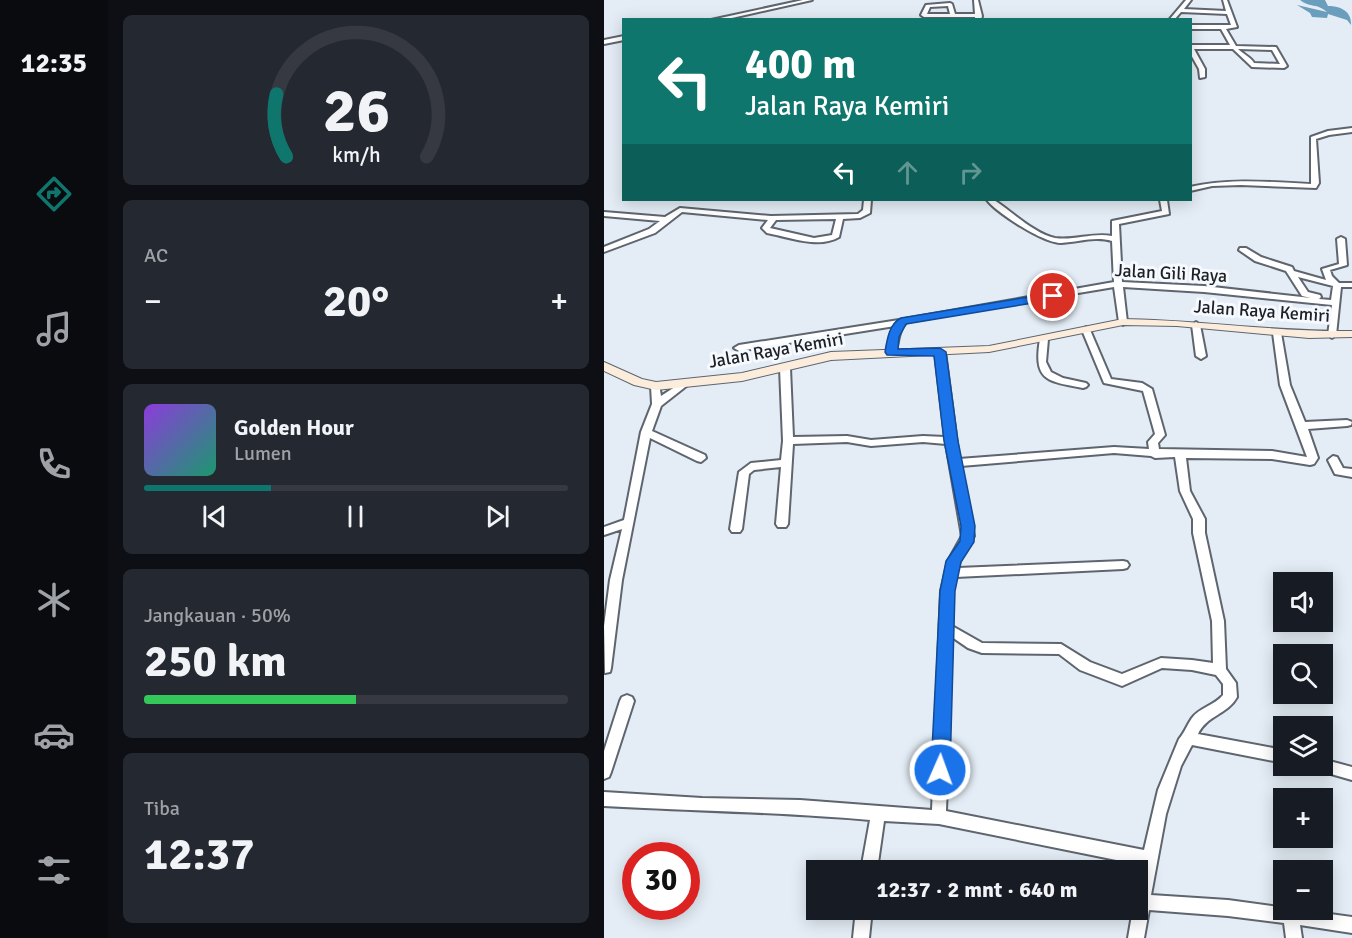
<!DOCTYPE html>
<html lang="id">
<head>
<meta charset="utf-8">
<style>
	body { margin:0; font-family:Signika,sans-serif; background:#242831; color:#f1f3f6; height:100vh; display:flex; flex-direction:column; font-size:22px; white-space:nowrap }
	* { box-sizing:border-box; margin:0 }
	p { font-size:20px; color:#9ea1a6 }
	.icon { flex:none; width:33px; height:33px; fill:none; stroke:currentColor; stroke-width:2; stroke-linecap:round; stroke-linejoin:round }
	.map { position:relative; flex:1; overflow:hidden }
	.details { display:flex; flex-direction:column; gap:15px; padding:15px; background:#0d0f14; width:496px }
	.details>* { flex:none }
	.top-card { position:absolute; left:18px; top:18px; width:570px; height:183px; border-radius:0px; box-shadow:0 3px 15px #0003; background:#0f766e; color:#fff; overflow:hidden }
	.fabs { position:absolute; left:669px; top:572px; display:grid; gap:12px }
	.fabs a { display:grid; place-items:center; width:60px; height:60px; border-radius:0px; background:#171b24; box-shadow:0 3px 15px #0003; font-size:30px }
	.speed { position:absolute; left:18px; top:842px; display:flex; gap:12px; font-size:30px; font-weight:700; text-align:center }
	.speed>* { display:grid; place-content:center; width:78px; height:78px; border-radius:50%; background:#171b24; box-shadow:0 3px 15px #0003; line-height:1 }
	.speed .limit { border:9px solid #d22; background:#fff; color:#111 }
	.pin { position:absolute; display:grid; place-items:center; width:51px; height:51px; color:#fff; margin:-26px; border:3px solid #fff; border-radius:50%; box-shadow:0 2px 6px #0007 }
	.me { position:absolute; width:66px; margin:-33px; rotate:2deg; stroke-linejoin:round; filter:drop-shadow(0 0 4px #0008) }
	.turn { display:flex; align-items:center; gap:21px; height:126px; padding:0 24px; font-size:27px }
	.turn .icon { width:78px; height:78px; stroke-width:2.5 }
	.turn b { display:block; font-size:42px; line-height:51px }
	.lanes { display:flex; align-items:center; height:57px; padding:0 24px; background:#0003; justify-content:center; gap:30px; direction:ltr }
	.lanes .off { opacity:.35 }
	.big { font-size:45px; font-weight:700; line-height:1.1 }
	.details .tile { flex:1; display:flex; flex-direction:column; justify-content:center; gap:9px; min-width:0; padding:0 21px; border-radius:9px; background:#242831 }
	.details .dial { align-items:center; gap:0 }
	.dial svg { height:156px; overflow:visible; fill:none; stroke:#363941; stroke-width:7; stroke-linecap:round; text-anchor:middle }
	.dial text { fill:#f1f3f6; stroke:none }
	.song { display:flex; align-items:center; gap:18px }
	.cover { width:72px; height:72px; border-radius:9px; background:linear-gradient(135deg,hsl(270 70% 55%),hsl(160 70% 35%)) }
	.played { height:6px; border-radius:3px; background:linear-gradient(90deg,#0f766e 30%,#363941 30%) }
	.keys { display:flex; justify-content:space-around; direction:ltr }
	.heat { display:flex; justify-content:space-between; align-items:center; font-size:33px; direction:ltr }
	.charge { height:9px; border-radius:4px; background:linear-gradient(90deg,#34c759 50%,#363941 0) }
	.trip { position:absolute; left:202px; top:860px; width:342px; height:60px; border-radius:0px; background:#171b24; box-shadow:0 3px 15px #0003; font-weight:700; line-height:60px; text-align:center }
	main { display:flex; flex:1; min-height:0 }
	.tab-bar { display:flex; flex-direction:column; width:108px; justify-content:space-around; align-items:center; background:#090b0e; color:#9ea1a6 }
	.tab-bar .icon { width:42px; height:42px }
	.tab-bar .selected { color:#0f766e }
	.tab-bar b { font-size:27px; color:#f1f3f6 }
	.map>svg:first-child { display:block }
	.water { fill:#6a9ebc }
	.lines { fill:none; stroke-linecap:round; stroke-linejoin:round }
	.street-casing { stroke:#5e656e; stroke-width:4 }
	.secondary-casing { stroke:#5e656e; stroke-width:2 }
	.street { fill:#fff; fill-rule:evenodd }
	.secondary { fill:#fcecdc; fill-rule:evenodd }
	.route { fill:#1a73e8; stroke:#114b97; stroke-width:1.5 }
	.labels { text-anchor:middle; stroke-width:6; stroke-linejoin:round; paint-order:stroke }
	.street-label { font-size:18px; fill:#1d2024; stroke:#f6f9fd }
</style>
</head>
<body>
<main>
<nav class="tab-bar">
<b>12:35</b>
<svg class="icon selected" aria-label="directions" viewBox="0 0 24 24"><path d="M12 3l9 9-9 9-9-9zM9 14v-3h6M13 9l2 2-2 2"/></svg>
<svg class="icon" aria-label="music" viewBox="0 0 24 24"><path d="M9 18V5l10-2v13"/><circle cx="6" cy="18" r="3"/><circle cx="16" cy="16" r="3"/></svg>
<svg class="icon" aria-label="phone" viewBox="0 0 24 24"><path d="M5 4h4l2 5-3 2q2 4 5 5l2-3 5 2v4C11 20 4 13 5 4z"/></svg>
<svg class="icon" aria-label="climate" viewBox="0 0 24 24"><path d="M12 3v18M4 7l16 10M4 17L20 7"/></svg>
<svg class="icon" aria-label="car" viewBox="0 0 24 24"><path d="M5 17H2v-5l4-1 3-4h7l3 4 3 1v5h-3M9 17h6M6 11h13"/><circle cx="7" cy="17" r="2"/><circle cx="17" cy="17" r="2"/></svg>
<svg class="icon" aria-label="filters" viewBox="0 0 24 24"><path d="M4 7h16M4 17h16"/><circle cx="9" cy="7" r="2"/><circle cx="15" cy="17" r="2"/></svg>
</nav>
<section class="details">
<div class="tile dial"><svg viewBox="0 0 100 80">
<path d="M14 69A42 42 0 1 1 86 69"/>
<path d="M14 69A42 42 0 0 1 9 37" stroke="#0f766e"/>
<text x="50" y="56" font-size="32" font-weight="700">26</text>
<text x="50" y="72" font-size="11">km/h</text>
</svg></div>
<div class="tile"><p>AC</p>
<div class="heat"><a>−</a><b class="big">20°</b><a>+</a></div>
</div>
<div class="tile">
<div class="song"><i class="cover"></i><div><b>Golden Hour</b><p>Lumen</p></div></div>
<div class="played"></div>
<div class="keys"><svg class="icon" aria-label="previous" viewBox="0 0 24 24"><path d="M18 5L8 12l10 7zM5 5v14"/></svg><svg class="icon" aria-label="pause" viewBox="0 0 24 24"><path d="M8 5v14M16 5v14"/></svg><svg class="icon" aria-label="next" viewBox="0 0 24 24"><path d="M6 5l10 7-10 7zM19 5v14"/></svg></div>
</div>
<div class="tile"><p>Jangkauan · 50%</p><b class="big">250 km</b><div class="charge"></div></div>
<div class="tile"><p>Tiba</p><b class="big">12:37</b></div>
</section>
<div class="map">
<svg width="748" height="938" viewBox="0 0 748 938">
	<rect width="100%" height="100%" fill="#e4edf6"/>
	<path class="water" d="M696,0H721L724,6C736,6 748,11 747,25L743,20L724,14L723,18L708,17L706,13L693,5L723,12C713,3 706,8 696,0Z"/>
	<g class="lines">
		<defs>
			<path id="street" d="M199,0H208L119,20H107Z
				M370,0H374L378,16L377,20H371V17H320L317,15L322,5L346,3L348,4L351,14H371ZM344,6L346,14H323L326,7Z
				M582,0H587L580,9L622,11L619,0H623L633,27L622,29L632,46L672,47L683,66L680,68L648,67L629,49H590L601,69V77L596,78L595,69L586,53V45H626L617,29H586V25H627L623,14L577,12L570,20H565ZM634,49L668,50L676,64L650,63C648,58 639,54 634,49Z
				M20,36V40L0,44V40Z
				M748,128V132L725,135L712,139L715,183L712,188L637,185L608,186L586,191V187C626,178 667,182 707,184V137L724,131Z
				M260,200H267L266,213L256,218L239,219L235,237C215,249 184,237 163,233L158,228L164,220L78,212L51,233L0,252V247L45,229L56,221L0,216V212L61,217L76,208L167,216L254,214L259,210ZM232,219L228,235L210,238L166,228L172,220Z
				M383,200H390C407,211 431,234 451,238C470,241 489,232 508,236V221L558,211L556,200H563L565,214L515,224L518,282L600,286L707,298L698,296L682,271L651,261L635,250L636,248H642L657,257L688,267L690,271L722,280L718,269L735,264L733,239L737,237L741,239L743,265L726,270L728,276L735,283H748V287H737L732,335L728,338L724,335L728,305L600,292L519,287L523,322L519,325L515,322L510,287L303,322C295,329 294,342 292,352L287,355L282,352L286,337L291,326L135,351L130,348L135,345L295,320L510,282L508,241C491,236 475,242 457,243C439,243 393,213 383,200ZM694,277L729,286L727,300L715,299L717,297L716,295L704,292Z
				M592,322L596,325L602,356L597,359L592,356L588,325Z
				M482,327L486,330L507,379L538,383L548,389L561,435L554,443L555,449L668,451L703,457L676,385L669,333L673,330L677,333L686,385L701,422L743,420L748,422L747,425L743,426L704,429L714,458L710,464L706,465L668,459L582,458L586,491L601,519V533L620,621L622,669L632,683L633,697C624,714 602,716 594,734L680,750V763L588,745L577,766L562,814L547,895L624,900L748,917V933L696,925L698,938H682L680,923L624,916L545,910L540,938H524L529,909H534V880L537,865L335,824L280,821L273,870H257L266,820C177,812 89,811 0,806V792L98,798L196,800L328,810L337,591L344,561L358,536L342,444L319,442L267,446L243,442L189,444L184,524L182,527H174L172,524L177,467L150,470L145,474L138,529L136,532H128L126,529L135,472L147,463L177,460L179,441L176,368L181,365L186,368L189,437L243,436L267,440L319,436L341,437L331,352L336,349L341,352L355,459L510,447L545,449L544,442L551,434L539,391L500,383L478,330ZM510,453L547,456L551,458L571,457L576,491L589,519V533L608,621L609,663L588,660L557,658L518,674L486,662L457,644L378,643L348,626L349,591L352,577L519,569L523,568L525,565L523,562L519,561L354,568L356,561L370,536L357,466ZM348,637L364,648L378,653L455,654L476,670L518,686L558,668L588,670L612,675L619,684V695C611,705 595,708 588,718C583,725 581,732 575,739L554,790L540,850L342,811Z
				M440,336L444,339L442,362L447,372L459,378L482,383L484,385L482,387L479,388C443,381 429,381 436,339Z
				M80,381L85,384L57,406L48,431L101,455L102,458L97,462L93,461L46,438L18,580L7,668L6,672L1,673L0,626L6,580L18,529L0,535V527L20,520L37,432L48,404L47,386L52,383L55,384L57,396Z
				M729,456L733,457L739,468L748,469V477L731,474L724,460Z
				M23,695L28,697L30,701L7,772L5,777L0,779V751L16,701L18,697Z
				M718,759L748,767V780L713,770L711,765H718Z
				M252,909H268L265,938H249Z"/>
			<path id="secondary" d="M519,319C595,320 671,332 748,331V337L705,338L573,326L519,325L385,352L227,360L138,381L52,390L30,385L0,371V362L38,379L52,382L138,373L227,352L385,346Z"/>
		</defs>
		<use href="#street" class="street-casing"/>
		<use href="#secondary" class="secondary-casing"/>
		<use href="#street" class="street"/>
		<use href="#secondary" class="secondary"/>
	</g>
	<path class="route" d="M449,293L453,294V299L302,324L295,337L294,349L336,348L342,352L354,441L371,526L370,542L357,562L351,591L346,770L343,776L336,779L330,776L327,770L336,591L342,561L356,541L357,526L340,441L330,356L283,355L281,352C283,340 285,324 297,318Z"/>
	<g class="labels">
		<g class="street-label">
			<text transform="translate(567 273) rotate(3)" y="6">Jalan Gili Raya</text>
			<text transform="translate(658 311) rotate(4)" y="6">Jalan Raya Kemiri</text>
			<text transform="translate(172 350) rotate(-10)" y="6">Jalan Raya Kemiri</text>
		</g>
	</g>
</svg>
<div class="fabs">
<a><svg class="icon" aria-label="sound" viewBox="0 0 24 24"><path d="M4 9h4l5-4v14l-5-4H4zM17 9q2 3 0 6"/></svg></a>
<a><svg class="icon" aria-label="search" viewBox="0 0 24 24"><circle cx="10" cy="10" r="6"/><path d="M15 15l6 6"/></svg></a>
<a><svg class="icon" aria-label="layers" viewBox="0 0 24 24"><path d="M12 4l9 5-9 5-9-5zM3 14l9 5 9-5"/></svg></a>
<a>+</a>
<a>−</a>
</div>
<div class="speed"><div class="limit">30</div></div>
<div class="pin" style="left:449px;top:296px;background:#d93025"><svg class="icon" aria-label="arrive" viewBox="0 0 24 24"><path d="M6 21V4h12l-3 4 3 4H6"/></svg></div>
<svg class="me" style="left:336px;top:770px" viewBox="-20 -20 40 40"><circle r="17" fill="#1a73e8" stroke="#fff" stroke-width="3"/><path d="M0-11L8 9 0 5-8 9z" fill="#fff"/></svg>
<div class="trip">12:37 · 2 mnt · 640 m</div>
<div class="top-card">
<div class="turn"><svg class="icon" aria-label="left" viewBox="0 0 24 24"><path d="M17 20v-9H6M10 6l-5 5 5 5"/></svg><div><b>400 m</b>Jalan Raya Kemiri</div></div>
<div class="lanes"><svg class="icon" aria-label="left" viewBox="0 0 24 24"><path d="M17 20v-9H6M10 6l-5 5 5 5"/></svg><svg class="icon off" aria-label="ahead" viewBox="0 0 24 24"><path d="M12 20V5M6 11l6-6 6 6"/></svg><svg class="icon off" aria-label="right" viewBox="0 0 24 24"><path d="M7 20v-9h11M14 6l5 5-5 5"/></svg></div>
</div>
</div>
</main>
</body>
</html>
